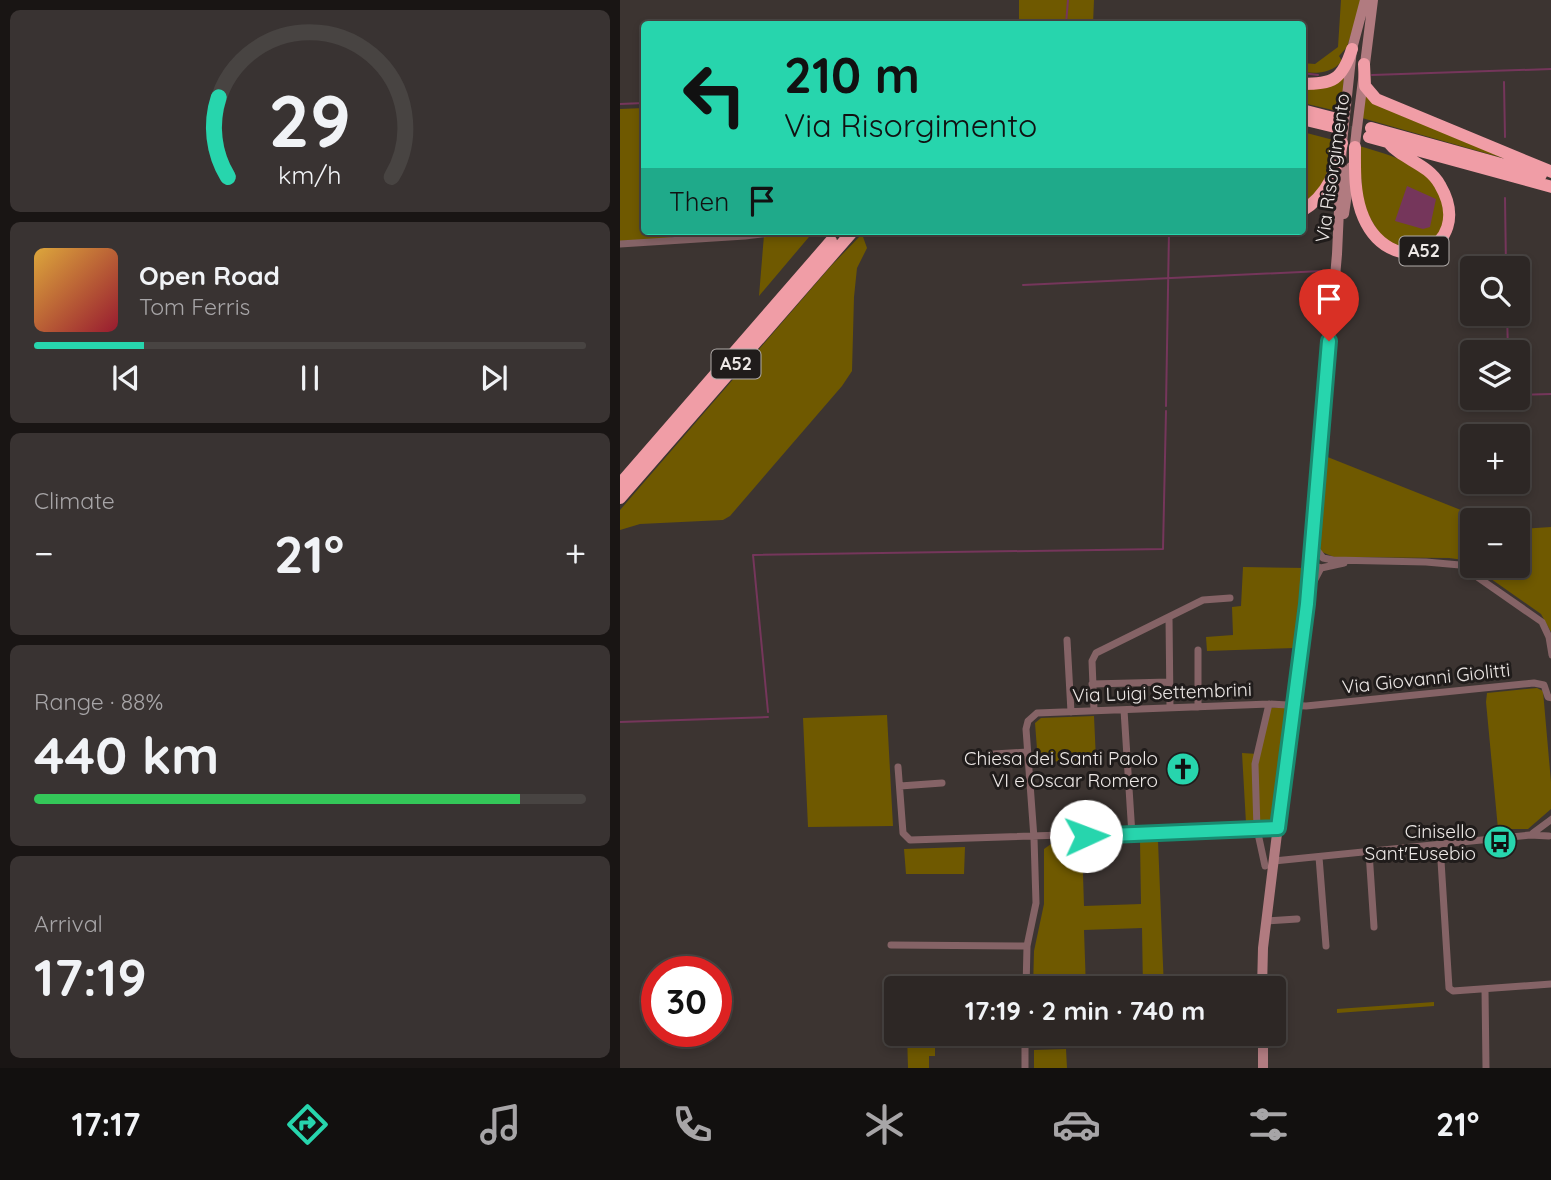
<!DOCTYPE html>
<html lang="en">
<head>
<meta charset="utf-8">
<style>
	body { margin:0; font-family:Quicksand,sans-serif; background:#393332; color:#f1f3f6; height:100vh; display:flex; flex-direction:column; font-size:26px; white-space:nowrap }
	* { box-sizing:border-box; margin:0 }
	p { font-size:23px; color:#a7a5a7 }
	.icon { flex:none; width:38px; height:38px; fill:none; stroke:currentColor; stroke-width:2; stroke-linecap:round; stroke-linejoin:round }
	.map { position:relative; flex:1; overflow:hidden }
	.details { display:flex; flex-direction:column; gap:10px; padding:10px; background:#191514; width:620px }
	.details>* { flex:none }
	.top-card { position:absolute; left:21px; top:21px; width:665px; height:214px; border-radius:7px; box-shadow:0 4px 10px #0003,0 0 0 2px #484442; background:#27d5ad; color:#111; overflow:hidden }
	.controls { position:absolute; left:840px; top:256px; display:grid; gap:14px }
	.controls a { display:grid; place-items:center; width:70px; height:70px; border-radius:7px; background:#2d2725; box-shadow:0 4px 10px #0003,0 0 0 2px #484442; font-size:35px }
	.speed { position:absolute; left:21px; top:956px; display:flex; gap:14px; font-size:35px; font-weight:700; text-align:center }
	.speed>* { display:grid; place-content:center; width:91px; height:91px; border-radius:50%; background:#2d2725; box-shadow:0 4px 10px #0003,0 0 0 2px #484442; line-height:1 }
	.speed .limit { border:10px solid #d22; background:#fff; color:#111 }
	.pin { position:absolute; display:grid; place-items:center; width:60px; height:60px; color:#fff; margin:-72px -30px; border-radius:50% 50% 50% 0; rotate:-45deg; box-shadow:0 0 7px #0007 }
	.pin .icon { rotate:45deg }
	.me { position:absolute; width:77px; margin:-38px; rotate:88deg; stroke-linejoin:round; filter:drop-shadow(0 0 5px #0008) }
	.turn { display:flex; align-items:center; gap:24px; height:147px; padding:0 28px; font-size:32px }
	.turn .icon { width:91px; height:91px; stroke-width:2.5 }
	.turn b { display:block; font-size:49px; line-height:60px }
	.then { display:flex; align-items:center; height:66px; padding:0 28px; background:#0003; gap:14px; font-size:26px }
	.big { font-size:52px; font-weight:700; line-height:1.1 }
	.details .card { flex:1; display:flex; flex-direction:column; justify-content:center; gap:10px; min-width:0; padding:0 24px; border-radius:10px; background:#393332 }
	.details .dial { align-items:center; gap:0 }
	.dial svg { height:182px; overflow:visible; fill:none; stroke:#484442; stroke-width:7; stroke-linecap:round; text-anchor:middle }
	.dial text { fill:#f1f3f6; stroke:none }
	.song { display:flex; align-items:center; gap:21px }
	.cover { width:84px; height:84px; border-radius:10px; background:linear-gradient(135deg,hsl(40 70% 55%),hsl(350 70% 35%)) }
	.played { height:7px; border-radius:4px; background:linear-gradient(90deg,#27d5ad 20%,#484442 20%) }
	.keys { display:flex; justify-content:space-around; direction:ltr }
	.heat { display:flex; justify-content:space-between; align-items:center; font-size:38px; direction:ltr }
	.charge { height:10px; border-radius:5px; background:linear-gradient(90deg,#34c759 88%,#484442 0) }
	.trip { position:absolute; left:264px; top:976px; width:402px; height:70px; border-radius:7px; background:#2d2725; box-shadow:0 4px 10px #0003,0 0 0 2px #484442; font-weight:700; line-height:70px; text-align:center }
	.dock { display:flex; height:112px; justify-content:space-around; align-items:center; background:#12100f; color:#a7a5a7 }
	.dock .icon { width:49px; height:49px }
	.dock .on { color:#27d5ad }
	.dock b { font-size:32px; color:#f1f3f6 }
	main { display:flex; flex:1; min-height:0 }
	.map>svg:first-child { display:block }
	.green { fill:#6f5900 }
	.water { fill:#75365b }
	.lines { fill:none; stroke-linecap:round; stroke-linejoin:round }
	.stream { stroke:#75365b; stroke-width:2 }
	.highway-tunnel { stroke:#574f4c; stroke-width:12; stroke-dasharray:12 6; stroke-linecap:butt }
	.street { stroke:#856366; stroke-width:7 }
	.secondary { stroke:#b17b80; stroke-width:10 }
	.highway { stroke:#f09da6; stroke-width:12 }
	.route-casing { stroke:#198a70; stroke-width:18 }
	.route { stroke:#27d5ad; stroke-width:12 }
	.labels { text-anchor:middle; stroke-width:6; stroke-linejoin:round; paint-order:stroke }
	.shield { fill:#201c1b; stroke:#b0aba9; stroke-width:2 }
	.shield-label { font-size:18px; font-weight:bold; fill:#ede8e6 }
	.street-label { font-size:19px; fill:#ede8e6; stroke:#201c1b }
	.poi-label { font-size:19px; fill:#ede8e6; stroke:#201c1b; text-anchor:end }
</style>
</head>
<body>
<main>
<section class="details">
<div class="card dial"><svg viewBox="0 0 100 80">
<path d="M14 69A42 42 0 1 1 86 69"/>
<path d="M14 69A42 42 0 0 1 10 34" stroke="#27d5ad"/>
<text x="50" y="56" font-size="32" font-weight="700">29</text>
<text x="50" y="72" font-size="11">km/h</text>
</svg></div>
<div class="card">
<div class="song"><i class="cover"></i><div><b>Open Road</b><p>Tom Ferris</p></div></div>
<div class="played"></div>
<div class="keys"><svg class="icon" aria-label="previous" viewBox="0 0 24 24"><path d="M18 5L8 12l10 7zM5 5v14"/></svg><svg class="icon" aria-label="pause" viewBox="0 0 24 24"><path d="M8 5v14M16 5v14"/></svg><svg class="icon" aria-label="next" viewBox="0 0 24 24"><path d="M6 5l10 7-10 7zM19 5v14"/></svg></div>
</div>
<div class="card"><p>Climate</p>
<div class="heat"><a>−</a><b class="big">21°</b><a>+</a></div>
</div>
<div class="card"><p>Range · 88%</p><b class="big">440 km</b><div class="charge"></div></div>
<div class="card"><p>Arrival</p><b class="big">17:19</b></div>
</section>
<div class="map">
<svg width="932" height="1068" viewBox="0 0 932 1068">
	<rect width="100%" height="100%" fill="#3c3431"/>
	<path class="green" d="M399,0H474L473,24H399Z
		M721,0H742L727,47L719,56L722,61C712,73 697,74 683,72L682,63L695,64L718,47Z
		M724,78L721,112L683,103L682,86Z
		M743,94L897,162L742,118Z
		M24,108V231H50L51,239L0,241V109Z
		M683,132L717,141L711,174L683,208Z
		M739,146C773,156 812,165 823,203C826,211 824,222 824,231L793,251L762,239L743,205Z
		M171,231H194L139,296L144,235L171,233Z
		M242,234L247,248L237,268L234,297L232,371L222,386L110,516L103,520L20,524L0,530V510L211,266Z
		M705,456L866,520H852V565H898V529L931,527V632L921,614L844,560L829,558L714,557L702,552L696,540Z
		M623,567L686,568L675,648L587,651L586,637L613,635L612,607L621,606Z
		M917,688L923,691L931,782V809L908,829H878L866,702L867,693Z
		M665,707L669,712L663,742L655,821L626,823L622,753L638,754L650,708Z
		M267,715L273,826L188,827L183,718Z
		M474,716L476,760L418,762L415,723L421,718Z
		M520,841H538L544,989H523L522,928L464,930L466,989H413L414,951L424,904V849L431,844H462L464,906L521,904Z
		M345,847L344,874H286L284,849Z
		M814,1002V1006L717,1013V1009Z
		M287,1034H315V1056H309V1068H288Z
		M446,1049L447,1068H414V1050Z"/>
	<path class="water" d="M787,186L816,199L810,227L803,229L775,221Z"/>
	<g class="lines">
		<path class="stream" d="M446,24L448,0
			M682,73L698,75
			M752,75L932,69
			M884,82L885,137
			M0,104L24,103
			M885,198L886,268
			M403,285L702,271
			M887,313L888,352
			M898,395L932,394
			M546,406L549,231
			M148,712L133,555L543,549L546,411
			M0,722L148,717"/>
		<path class="highway-tunnel" d="M713,133L732,132"/>
		<path class="street" d="M0,244L125,236L167,231
			M692,544L703,558L713,560L806,562L840,565L922,622L929,637L932,655
			M690,564L701,568L724,563
			M690,589L701,568
			M549,617L550,708
			M447,640L451,712
			M578,650V707
			M472,684L549,682
			M504,710L512,835
			M474,711L472,661L476,653L583,600L610,598
			M374,754L407,752
			M278,767L283,833L290,840L658,828
			M280,786L322,783
			M913,833L932,819
			M820,845L829,988L833,991L932,984
			M749,852L754,927
			M699,857L706,946
			M654,861L910,835L929,836
			M645,866L637,829L635,764L649,704
			M647,921L677,919
			M271,945L407,946
			M406,989L407,946L416,903L414,838L406,729L408,721L417,713L649,704L686,706L914,683L924,685L928,697L932,698
			M865,989L866,1068
			M405,1040L575,1034
			M405,1068V1034"/>
		<path class="secondary" d="M734,152L753,0
			M724,214L731,167
			M642,989L643,948L690,564L717,254L722,143L732,49L745,0
			M643,1034V1068"/>
		<path class="highway" d="M744,64L745,86L756,99L932,172
			M682,84C713,84 722,80 732,49
			M682,110L717,119
			M682,119L715,127
			M751,128L921,175
			M749,137L932,187
			M735,147C735,168 734,190 741,211C767,286 858,250 820,185C808,163 782,160 768,142
			M682,211C709,194 716,171 722,143
			M0,484L211,241
			M0,498L233,231"/>
	</g>
	<g class="lines">
		<defs>
			<path id="route" d="M466,836L658,828L687,604L709,341"/>
		</defs>
		<use href="#route" class="route-casing"/>
		<use href="#route" class="route"/>
	</g>
	<defs>
		<symbol id="church-disc" viewBox="-11 -11 22 22"><circle r="9.5" fill="#27d5ad" stroke="#201c1b"/><path d="M-1.2-6h2.4v3.5h3.3v2.4h-3.3V6h-2.4V-.1h-3.3v-2.4h3.3Z" fill="#111"/></symbol>
		<symbol id="bus-disc" viewBox="-11 -11 22 22"><circle r="9.5" fill="#27d5ad" stroke="#201c1b"/><path d="M-5-6H5V4H4V6H2V4H-2V6H-4V4H-5ZM-3.5-4V0h7V-4ZM-3.5 1.2v1.5H-2V1.2ZM2 1.2v1.5H3.5V1.2Z" fill="#111"/></symbol>
	</defs>
	<g fill-rule="evenodd">
		<use href="#church-disc" x="544" y="750" width="38" height="38"/>
		<use href="#bus-disc" x="861" y="823" width="38" height="38"/>
	</g>
	<g class="labels">
		<g class="shield">
			<rect x="779.5" y="236.5" width="49" height="29" rx="5"/>
			<rect x="91.5" y="349.5" width="49" height="29" rx="5"/>
		</g>
		<g class="shield-label">
			<text x="804" y="257">A52</text>
			<text x="116" y="370">A52</text>
		</g>
		<g class="street-label">
			<text transform="translate(712 168) rotate(-82)" y="7">Via Risorgimento</text>
			<text transform="translate(806 678) rotate(-6)" y="7">Via Giovanni Giolitti</text>
			<text transform="translate(542 692) rotate(-2)" y="7">Via Luigi Settembrini</text>
		</g>
		<g class="poi-label">
			<text x="538" y="765">Chiesa dei Santi Paolo<tspan x="538" dy="22">VI e Oscar Romero</tspan></text>
			<text x="856" y="838">Cinisello<tspan x="856" dy="22">Sant'Eusebio</tspan></text>
		</g>
	</g>
</svg>
<div class="controls">
<a><svg class="icon" aria-label="search" viewBox="0 0 24 24"><circle cx="10" cy="10" r="6"/><path d="M15 15l6 6"/></svg></a>
<a><svg class="icon" aria-label="layers" viewBox="0 0 24 24"><path d="M12 4l9 5-9 5-9-5zM3 14l9 5 9-5"/></svg></a>
<a>+</a>
<a>−</a>
</div>
<div class="speed"><div class="limit">30</div></div>
<div class="pin" style="left:709px;top:341px;background:#d93025"><svg class="icon" aria-label="arrive" viewBox="0 0 24 24"><path d="M6 21V4h12l-3 4 3 4H6"/></svg></div>
<svg class="me" style="left:466px;top:836px" viewBox="-20 -20 40 40"><circle r="19" fill="#fff"/><path d="M0-13L10 11 0 6-10 11z" fill="#27d5ad"/></svg>
<div class="trip">17:19 · 2 min · 740 m</div>
<div class="top-card">
<div class="turn"><svg class="icon" aria-label="left" viewBox="0 0 24 24"><path d="M17 20v-9H6M10 6l-5 5 5 5"/></svg><div><b>210 m</b>Via Risorgimento</div></div>
<div class="then">Then<svg class="icon" aria-label="arrive" viewBox="0 0 24 24"><path d="M6 21V4h12l-3 4 3 4H6"/></svg></div>
</div>
</div>
</main>
<nav class="dock">
<b>17:17</b>
<svg class="icon on" aria-label="directions" viewBox="0 0 24 24"><path d="M12 3l9 9-9 9-9-9zM9 14v-3h6M13 9l2 2-2 2"/></svg>
<svg class="icon" aria-label="music" viewBox="0 0 24 24"><path d="M9 18V5l10-2v13"/><circle cx="6" cy="18" r="3"/><circle cx="16" cy="16" r="3"/></svg>
<svg class="icon" aria-label="phone" viewBox="0 0 24 24"><path d="M5 4h4l2 5-3 2q2 4 5 5l2-3 5 2v4C11 20 4 13 5 4z"/></svg>
<svg class="icon" aria-label="climate" viewBox="0 0 24 24"><path d="M12 3v18M4 7l16 10M4 17L20 7"/></svg>
<svg class="icon" aria-label="car" viewBox="0 0 24 24"><path d="M5 17H2v-5l4-1 3-4h7l3 4 3 1v5h-3M9 17h6M6 11h13"/><circle cx="7" cy="17" r="2"/><circle cx="17" cy="17" r="2"/></svg>
<svg class="icon" aria-label="filters" viewBox="0 0 24 24"><path d="M4 7h16M4 17h16"/><circle cx="9" cy="7" r="2"/><circle cx="15" cy="17" r="2"/></svg>
<b>21°</b>
</nav>
</body>
</html>
